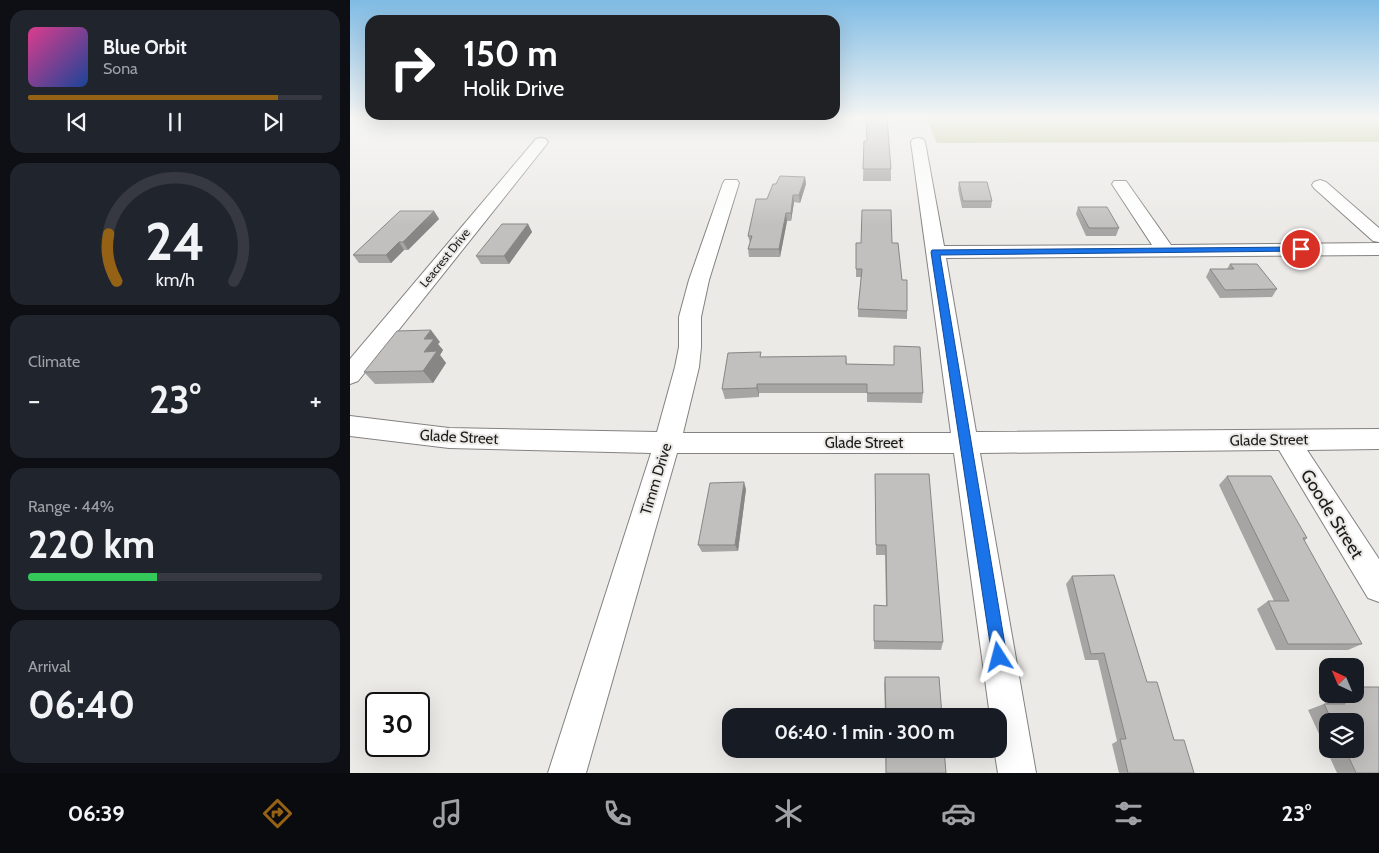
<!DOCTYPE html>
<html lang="en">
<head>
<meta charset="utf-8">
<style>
	body { margin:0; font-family:Cabin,sans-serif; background:#20242c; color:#f1f3f6; height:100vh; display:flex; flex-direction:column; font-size:19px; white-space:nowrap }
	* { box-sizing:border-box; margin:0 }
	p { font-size:16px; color:#9ea1a6 }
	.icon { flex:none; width:28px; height:28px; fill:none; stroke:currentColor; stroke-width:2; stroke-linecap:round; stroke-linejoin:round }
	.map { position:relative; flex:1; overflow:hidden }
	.details { display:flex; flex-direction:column; gap:10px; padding:10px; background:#0d0f14; width:350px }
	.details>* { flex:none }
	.banner { position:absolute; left:15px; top:15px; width:475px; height:105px; border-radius:15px; box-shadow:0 5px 20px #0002; background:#202124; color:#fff; overflow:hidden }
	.needle { width:32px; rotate:316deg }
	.buttons { position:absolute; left:969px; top:658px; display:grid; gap:10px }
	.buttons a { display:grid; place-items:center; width:45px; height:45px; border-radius:10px; background:#171b24; box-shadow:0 5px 20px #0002; font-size:25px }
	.speed { position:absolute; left:15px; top:692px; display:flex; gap:10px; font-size:25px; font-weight:700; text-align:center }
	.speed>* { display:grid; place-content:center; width:65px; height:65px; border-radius:50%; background:#171b24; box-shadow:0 5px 20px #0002; line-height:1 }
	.speed .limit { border:2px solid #111; border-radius:8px; background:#fff; color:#111 }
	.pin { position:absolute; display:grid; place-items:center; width:42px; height:42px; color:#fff; margin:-21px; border:2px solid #fff; border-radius:50%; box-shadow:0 1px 5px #0007 }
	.me { position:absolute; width:55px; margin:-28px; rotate:351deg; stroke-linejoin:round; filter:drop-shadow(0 0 4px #0008) }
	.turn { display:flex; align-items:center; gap:18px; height:105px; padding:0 15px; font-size:22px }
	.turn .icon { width:65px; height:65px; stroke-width:2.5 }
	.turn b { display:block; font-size:35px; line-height:42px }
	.big { font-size:38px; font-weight:800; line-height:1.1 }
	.details .tile { flex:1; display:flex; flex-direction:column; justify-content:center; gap:8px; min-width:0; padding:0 18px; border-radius:15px; background:#20242c }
	.details .dial { align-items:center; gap:0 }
	.dial svg { height:130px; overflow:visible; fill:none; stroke:#363941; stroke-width:7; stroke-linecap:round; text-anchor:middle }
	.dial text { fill:#f1f3f6; stroke:none }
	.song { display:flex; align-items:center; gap:15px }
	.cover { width:60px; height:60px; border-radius:8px; background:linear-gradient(135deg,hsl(330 70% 55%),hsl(220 70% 35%)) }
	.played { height:5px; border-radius:2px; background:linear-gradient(90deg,#956215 85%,#363941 85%) }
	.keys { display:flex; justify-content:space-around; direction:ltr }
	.heat { display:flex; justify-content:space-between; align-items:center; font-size:28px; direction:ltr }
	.charge { height:8px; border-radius:4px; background:linear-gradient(90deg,#34c759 44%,#363941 0) }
	.trip { position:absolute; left:372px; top:708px; width:285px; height:50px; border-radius:15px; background:#171b24; box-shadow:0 5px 20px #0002; font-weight:800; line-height:50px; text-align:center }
	.tab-bar { display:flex; height:80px; justify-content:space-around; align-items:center; background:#090b0e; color:#9ea1a6 }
	.tab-bar .icon { width:35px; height:35px }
	.tab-bar .active { color:#956215 }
	.tab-bar b { font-size:22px; color:#f1f3f6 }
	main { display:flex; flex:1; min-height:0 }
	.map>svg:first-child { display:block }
	.green { fill:#c6c899 }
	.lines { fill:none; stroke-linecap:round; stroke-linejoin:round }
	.minor-casing { stroke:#848280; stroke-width:2 }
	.minor { fill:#fff; fill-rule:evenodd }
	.wall { fill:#a7a5a3; fill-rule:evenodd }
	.shaded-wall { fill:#888685 }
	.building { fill:#c2c0be; stroke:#888685 }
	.route { fill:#1a73e8; stroke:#114b97 }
	.labels { text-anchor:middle; stroke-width:4; stroke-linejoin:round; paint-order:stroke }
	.far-street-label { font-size:12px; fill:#1d1c1b; stroke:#eceae7 }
	.street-label { font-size:15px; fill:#1d1c1b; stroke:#eceae7 }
	.near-street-label { font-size:18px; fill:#1d1c1b; stroke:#eceae7 }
</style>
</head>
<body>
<main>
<section class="details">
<div class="tile">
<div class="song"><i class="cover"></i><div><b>Blue Orbit</b><p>Sona</p></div></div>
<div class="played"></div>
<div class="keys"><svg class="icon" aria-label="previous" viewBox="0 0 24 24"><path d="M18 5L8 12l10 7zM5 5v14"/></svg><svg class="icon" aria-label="pause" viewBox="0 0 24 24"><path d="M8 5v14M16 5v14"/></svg><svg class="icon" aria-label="next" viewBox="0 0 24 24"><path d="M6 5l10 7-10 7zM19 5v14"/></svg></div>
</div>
<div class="tile dial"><svg viewBox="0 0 100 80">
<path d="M14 69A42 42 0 1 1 86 69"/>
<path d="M14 69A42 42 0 0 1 9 40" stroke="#956215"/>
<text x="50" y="56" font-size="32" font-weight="700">24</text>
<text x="50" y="72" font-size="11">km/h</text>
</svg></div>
<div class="tile"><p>Climate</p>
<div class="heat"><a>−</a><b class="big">23°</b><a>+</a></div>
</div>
<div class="tile"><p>Range · 44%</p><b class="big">220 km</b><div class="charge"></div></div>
<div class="tile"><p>Arrival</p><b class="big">06:40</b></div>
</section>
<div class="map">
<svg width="1029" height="773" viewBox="0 0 1029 773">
	<rect width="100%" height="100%" fill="#eceae7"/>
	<path class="green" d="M576,118H1029V142L587,143Z"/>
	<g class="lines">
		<defs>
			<path id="minor" d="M191,138L196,139L198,142L196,145L8,381L0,384V359L186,139Z
				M568,138L573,139L575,142L594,246L802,245L762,184L764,181H776L821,245L1029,243V255L596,258L626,432L1029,429V449L957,450L1029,559V602L1018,598L929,450L630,453L686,773H648L644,749H649V716H640L604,453H327L236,773H198L301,453L99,448L0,436V416L99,428L307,432L325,367L329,347V317L339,280L373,183L375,180H387L389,183L359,280L351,317V347L349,367L333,433H601L561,142L563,139Z
				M970,180L976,182L1029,228V242L1023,241L964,188L962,185L964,182Z"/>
		</defs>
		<use href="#minor" class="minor-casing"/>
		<use href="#minor" class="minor"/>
	</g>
	<path class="wall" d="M466,118H490L466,120Z
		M514,141L541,169V181H513Z
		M455,177L456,184L450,203L444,202L441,221H437L430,257H399L398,249L400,243L398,236L417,199Z
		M609,182L642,201L641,208H612L608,189Z
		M728,207L769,228L766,236H736L726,214Z
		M84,211L89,219L58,250H54L41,263H9L3,255Z
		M178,224L182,232L159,264H131L126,256Z
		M506,243H542L552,280L557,311V319L508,317V309L511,277H506Z
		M880,264L927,289L922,297L870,298L856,277L860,269H877Z
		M90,342L88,344L93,350L90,355L96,363L83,383L25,384L14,372Z
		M544,346L573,393L572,403L517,402V393H409V397L375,399L372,389L412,357L496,356L497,364L544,365Z
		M525,474L593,642L591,650L524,649V605L536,606L535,555H526Z
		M877,476L957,538L954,541L1012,644L998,650H926L907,609L918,601H924L869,485Z
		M396,489L388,551L352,552L348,545Z
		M722,576L797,682L824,740L844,773H769L762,744L767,741L748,660H735L716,584Z
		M535,677L592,716H535L534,684Z
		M978,690V694H1005L1029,773H987L958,710L974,704H976L970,693ZM978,721H1005V749H978Z
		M535,749H594L596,773H536Z"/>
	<path class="shaded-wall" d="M455,177L456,184L450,203L449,195Z
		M443,195L444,202L441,221V213Z
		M84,211L89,219L58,250L53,242Z
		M436,213L437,221L430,257L429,249Z
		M178,224L182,232L159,264L154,256Z
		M49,242L54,250L41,263L36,255Z
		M81,330L90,342L88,344L93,350L90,355L96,363L83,383L73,371L74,352V339Z
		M407,384L409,393V397L407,388Z
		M394,482L396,489L388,551L385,545Z"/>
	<path class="building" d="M516,118H537L541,169H513L514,141H517Z
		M430,176L455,177L449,195H443L441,213H436L429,249H398L402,236H398L406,199H417L423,184H426Z
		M609,182H637L642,201H613Z
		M728,207H757L769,228H739Z
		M512,210H541L542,243H548L552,280H557V311L508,309L512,269H506V243H511Z
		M50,211H84L53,242H49L36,255H3Z
		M152,224H178L154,256H126Z
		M880,264H907L927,289L875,290L860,269H884Z
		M81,330L74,339H84L74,352L87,351L73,371L14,372L47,331Z
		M544,346L570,347L573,393H517V384H407V388L372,389L378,353L411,352L410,357L496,356V364L544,365Z
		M525,474H579L593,642L524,641V605L537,606L536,545H526Z
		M877,476H921L957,538H953L1012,644H938L918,601H939Z
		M394,482L385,545H348L360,483Z
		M764,575L797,682H807L824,740H834L844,773H778L770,739H776L754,653L741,654L722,576Z
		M535,677H589L592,716H536Z
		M1005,687H1029V773H1006L995,749H1005V721H982L974,704H995L990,694H1005Z
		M536,749H594L596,773H536Z"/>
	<linearGradient id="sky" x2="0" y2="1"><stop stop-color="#7fbbe4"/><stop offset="0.52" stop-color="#f6f6f4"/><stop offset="1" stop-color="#f6f6f4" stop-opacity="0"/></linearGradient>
	<rect width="1029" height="226" fill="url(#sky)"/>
	<path class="route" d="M951,247H954V251L590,255L657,657L654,663L649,665L643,663L581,252L582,250Z"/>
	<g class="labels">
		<g class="far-street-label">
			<text transform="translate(95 258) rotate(-51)" y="4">Leacrest Drive</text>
		</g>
		<g class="street-label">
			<text transform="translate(109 437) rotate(3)" y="5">Glade Street</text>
			<text transform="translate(919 440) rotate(-1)" y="5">Glade Street</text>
			<text x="514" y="448">Glade Street</text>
			<text transform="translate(306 479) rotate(-73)" y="5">Timm Drive</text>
		</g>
		<g class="near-street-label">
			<text transform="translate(982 514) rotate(58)" y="6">Goode Street</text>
		</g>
	</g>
</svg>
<div class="buttons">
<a><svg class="needle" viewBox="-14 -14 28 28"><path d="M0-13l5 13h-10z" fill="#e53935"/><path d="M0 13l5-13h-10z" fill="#9ea1a6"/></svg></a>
<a><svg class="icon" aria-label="layers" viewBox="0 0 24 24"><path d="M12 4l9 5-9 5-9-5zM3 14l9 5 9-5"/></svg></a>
</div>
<div class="speed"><div class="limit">30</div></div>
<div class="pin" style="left:951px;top:249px;background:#d93025"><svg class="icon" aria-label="arrive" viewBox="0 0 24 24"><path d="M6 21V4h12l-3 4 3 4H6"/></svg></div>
<svg class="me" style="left:649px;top:657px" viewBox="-20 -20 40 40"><path d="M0-17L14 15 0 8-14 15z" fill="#1a73e8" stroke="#fff" stroke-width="4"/></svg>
<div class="trip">06:40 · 1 min · 300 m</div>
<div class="banner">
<div class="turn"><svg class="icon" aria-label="right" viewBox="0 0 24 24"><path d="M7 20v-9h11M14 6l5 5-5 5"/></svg><div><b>150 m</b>Holik Drive</div></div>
</div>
</div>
</main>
<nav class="tab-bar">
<b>06:39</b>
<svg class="icon active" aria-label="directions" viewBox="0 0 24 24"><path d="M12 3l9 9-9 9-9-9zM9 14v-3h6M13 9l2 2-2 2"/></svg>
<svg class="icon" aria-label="music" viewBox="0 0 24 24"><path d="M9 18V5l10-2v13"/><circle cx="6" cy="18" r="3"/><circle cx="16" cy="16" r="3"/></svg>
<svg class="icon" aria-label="phone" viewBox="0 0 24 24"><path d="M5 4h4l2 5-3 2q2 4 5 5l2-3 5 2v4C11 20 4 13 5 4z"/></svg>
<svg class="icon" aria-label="climate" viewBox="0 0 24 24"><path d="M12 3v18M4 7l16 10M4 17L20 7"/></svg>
<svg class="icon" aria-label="car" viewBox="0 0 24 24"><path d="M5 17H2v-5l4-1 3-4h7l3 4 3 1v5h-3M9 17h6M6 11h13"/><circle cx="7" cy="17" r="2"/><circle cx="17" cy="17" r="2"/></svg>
<svg class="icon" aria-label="filters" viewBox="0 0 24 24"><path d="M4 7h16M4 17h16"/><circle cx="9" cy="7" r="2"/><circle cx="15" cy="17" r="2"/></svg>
<b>23°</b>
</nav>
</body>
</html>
